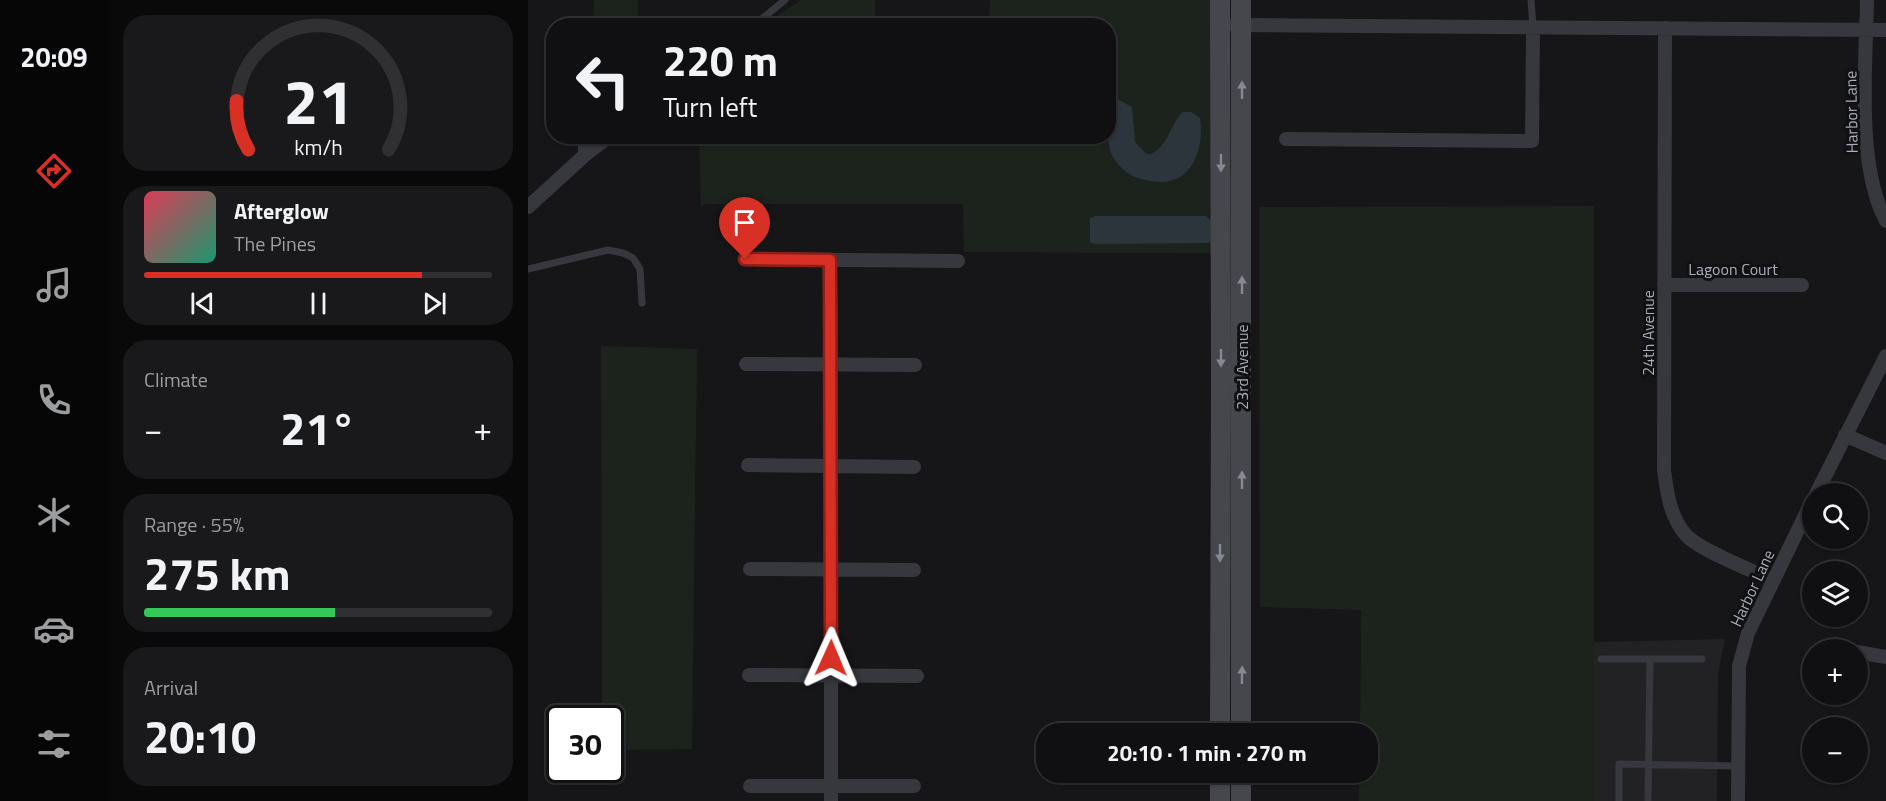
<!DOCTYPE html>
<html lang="en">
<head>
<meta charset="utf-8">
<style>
	body { margin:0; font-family:"Titillium Web",sans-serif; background:#19191b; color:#f1f3f6; height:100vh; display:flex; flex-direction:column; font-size:22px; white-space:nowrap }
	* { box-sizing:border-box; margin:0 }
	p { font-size:20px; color:#9c9d9f }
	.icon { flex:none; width:33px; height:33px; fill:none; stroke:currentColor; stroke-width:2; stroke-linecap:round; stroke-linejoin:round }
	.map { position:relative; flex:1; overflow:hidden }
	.drawer { display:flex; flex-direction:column; gap:15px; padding:15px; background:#09090a; width:420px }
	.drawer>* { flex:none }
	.top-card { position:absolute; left:18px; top:18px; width:570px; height:126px; border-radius:24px; box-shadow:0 2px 4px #0004,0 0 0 2px #303032; background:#101012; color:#f1f3f6; overflow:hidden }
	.tools { position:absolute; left:1274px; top:483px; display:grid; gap:12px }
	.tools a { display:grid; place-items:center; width:66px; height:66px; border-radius:50%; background:#101012; box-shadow:0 2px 4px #0004,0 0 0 2px #303032; font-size:30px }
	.speed { position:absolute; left:18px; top:705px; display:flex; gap:12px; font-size:30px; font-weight:700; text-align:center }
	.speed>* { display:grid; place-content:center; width:78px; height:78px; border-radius:50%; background:#101012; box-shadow:0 2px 4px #0004,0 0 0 2px #303032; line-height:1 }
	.speed .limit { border:3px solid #111; border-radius:9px; background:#fff; color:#111 }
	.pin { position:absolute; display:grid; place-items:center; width:51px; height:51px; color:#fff; margin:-62px -26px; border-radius:50% 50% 50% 0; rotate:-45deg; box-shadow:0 0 6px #0007 }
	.pin .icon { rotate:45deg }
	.me { position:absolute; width:66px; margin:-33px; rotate:1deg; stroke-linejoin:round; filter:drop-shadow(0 0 4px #0008) }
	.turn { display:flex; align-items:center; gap:21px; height:126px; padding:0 18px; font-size:27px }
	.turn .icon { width:78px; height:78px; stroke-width:2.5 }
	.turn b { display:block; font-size:42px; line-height:51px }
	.big { font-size:45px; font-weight:700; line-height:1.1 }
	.drawer .tile { flex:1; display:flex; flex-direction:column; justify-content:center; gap:9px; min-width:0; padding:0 21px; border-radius:24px; background:#19191b }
	.drawer .dial { align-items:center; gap:0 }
	.dial svg { height:156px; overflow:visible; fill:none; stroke:#303032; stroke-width:7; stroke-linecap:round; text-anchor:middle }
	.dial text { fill:#f1f3f6; stroke:none }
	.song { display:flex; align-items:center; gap:18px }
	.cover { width:72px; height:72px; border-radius:9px; background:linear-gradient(135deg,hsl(350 70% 55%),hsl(160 70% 35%)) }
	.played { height:6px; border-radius:3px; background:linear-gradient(90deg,#d93025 80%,#303032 80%) }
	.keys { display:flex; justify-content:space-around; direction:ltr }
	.heat { display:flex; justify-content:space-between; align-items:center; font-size:33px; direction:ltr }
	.charge { height:9px; border-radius:4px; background:linear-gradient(90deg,#34c759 55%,#303032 0) }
	.trip { position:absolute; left:508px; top:723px; width:342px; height:60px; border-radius:24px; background:#101012; box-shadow:0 2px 4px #0004,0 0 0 2px #303032; font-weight:700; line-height:60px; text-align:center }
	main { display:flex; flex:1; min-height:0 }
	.tabs { display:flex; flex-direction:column; width:108px; justify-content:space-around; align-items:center; background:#060607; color:#9c9d9f }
	.tabs .icon { width:42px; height:42px }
	.tabs .current { color:#d93025 }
	.tabs b { font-size:27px; color:#f1f3f6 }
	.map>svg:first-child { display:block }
	.built { fill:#222225 }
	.green { fill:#1c231d }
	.water { fill:#2c353c }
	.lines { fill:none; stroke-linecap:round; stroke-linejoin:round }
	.service { stroke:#37383d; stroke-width:7 }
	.minor { stroke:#37383d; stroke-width:14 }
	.secondary { stroke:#45474d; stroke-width:20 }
	.oneway { fill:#858993 }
	.route-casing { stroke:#8d1f18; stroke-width:15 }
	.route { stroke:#d93025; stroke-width:10 }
	.labels { text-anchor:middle; stroke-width:6; stroke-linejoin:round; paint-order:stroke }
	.street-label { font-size:16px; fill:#a8adb8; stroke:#111113 }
</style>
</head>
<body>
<main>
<nav class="tabs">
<b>20:09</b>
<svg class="icon current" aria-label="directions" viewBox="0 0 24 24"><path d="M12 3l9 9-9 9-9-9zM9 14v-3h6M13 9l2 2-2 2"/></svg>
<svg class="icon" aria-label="music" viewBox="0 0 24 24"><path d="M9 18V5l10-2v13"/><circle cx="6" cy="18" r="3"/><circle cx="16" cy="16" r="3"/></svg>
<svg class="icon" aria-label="phone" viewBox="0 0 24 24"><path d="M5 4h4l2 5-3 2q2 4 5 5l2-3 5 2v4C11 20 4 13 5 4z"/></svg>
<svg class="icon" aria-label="climate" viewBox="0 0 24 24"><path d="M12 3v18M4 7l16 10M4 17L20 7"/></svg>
<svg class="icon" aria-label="car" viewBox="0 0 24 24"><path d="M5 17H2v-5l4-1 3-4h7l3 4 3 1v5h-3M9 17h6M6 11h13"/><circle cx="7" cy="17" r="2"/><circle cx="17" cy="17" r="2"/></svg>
<svg class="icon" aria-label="filters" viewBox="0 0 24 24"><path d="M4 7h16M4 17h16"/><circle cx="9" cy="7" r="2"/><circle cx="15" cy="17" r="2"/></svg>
</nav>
<section class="drawer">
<div class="tile dial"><svg viewBox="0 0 100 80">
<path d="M14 69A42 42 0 1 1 86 69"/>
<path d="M14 69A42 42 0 0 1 8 44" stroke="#d93025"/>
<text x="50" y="56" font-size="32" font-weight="700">21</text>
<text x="50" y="72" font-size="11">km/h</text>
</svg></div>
<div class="tile">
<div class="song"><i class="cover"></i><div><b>Afterglow</b><p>The Pines</p></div></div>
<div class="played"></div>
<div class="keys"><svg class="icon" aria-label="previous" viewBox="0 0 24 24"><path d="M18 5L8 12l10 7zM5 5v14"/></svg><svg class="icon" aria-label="pause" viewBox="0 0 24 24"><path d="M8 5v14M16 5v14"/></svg><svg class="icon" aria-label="next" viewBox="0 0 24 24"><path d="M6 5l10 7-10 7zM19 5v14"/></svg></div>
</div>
<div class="tile"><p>Climate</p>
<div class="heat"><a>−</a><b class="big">21°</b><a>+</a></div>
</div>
<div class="tile"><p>Range · 55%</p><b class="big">275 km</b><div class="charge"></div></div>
<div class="tile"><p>Arrival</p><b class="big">20:10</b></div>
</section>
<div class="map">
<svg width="1358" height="801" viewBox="0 0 1358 801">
	<rect width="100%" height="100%" fill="#161618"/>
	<path class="built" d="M1197,639L1190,674L1189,801H1066V642Z"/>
	<path class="green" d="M66,0H110V25H65Z
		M273,0H347V25H236Z
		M462,0H692L693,253L436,252L435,204H177L173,207L171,137L580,136V26L461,25Z
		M1066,206V801H831V773L840,772V734L832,733L833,610L732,607L731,207Z
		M73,346L169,349L164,749L83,750L82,718H74Z"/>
	<path class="water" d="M591,100L604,107L607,142L618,154C638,155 642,123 655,112H663L672,118C677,152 662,189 622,181C607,179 595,172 587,160C579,150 580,136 581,124C582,113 581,107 591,100Z
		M567,216H678L683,221V242L679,243L567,244L562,242V218Z"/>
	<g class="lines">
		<path class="service" d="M1003,0L1005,27
			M225,26L257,0
			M0,269L80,250L95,253L105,258L112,269L114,303
			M1073,659H1174
			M1091,801V764L1210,766
			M1120,801L1122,659"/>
		<path class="minor" d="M1339,0C1338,64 1328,165 1358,221
			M706,25L1358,30
			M1137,28L1136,470C1139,493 1142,517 1158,535C1171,550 1225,571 1245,580
			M758,139L1004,141L1005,27
			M57,155V136
			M0,207L57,155L82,136
			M217,259L430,261
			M301,260L303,314V801
			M1136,285H1274
			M218,364L387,365
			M1317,435L1358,453
			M220,465L386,467
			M1288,494L1358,356
			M222,569L386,570
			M1329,652L1358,657
			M221,675L389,676
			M222,786H386
			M1210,801L1211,666L1220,633L1284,501"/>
		<path class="secondary" d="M713,0V734
			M692,734L693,374L692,0
			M692,772V801
			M713,801V772"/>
	</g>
	<defs><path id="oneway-solid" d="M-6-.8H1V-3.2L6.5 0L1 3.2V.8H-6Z" transform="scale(1.5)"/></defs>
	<g class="oneway">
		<use href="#oneway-solid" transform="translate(714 90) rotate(-90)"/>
		<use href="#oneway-solid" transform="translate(693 163) rotate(90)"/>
		<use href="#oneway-solid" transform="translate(714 285) rotate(-90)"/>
		<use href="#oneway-solid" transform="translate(693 358) rotate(90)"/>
		<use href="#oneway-solid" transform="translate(714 480) rotate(-90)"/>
		<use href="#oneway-solid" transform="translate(692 553) rotate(90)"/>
		<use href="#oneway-solid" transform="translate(714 675) rotate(-89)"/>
	</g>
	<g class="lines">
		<defs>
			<path id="route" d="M217,259L302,260L303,658"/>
		</defs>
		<use href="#route" class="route-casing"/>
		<use href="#route" class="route"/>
	</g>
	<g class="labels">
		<g class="street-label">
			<text transform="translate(1323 112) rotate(-91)" y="6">Harbor Lane</text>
			<text x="1205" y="275">Lagoon Court</text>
			<text transform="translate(1120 333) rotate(-90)" y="6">24th Avenue</text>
			<text transform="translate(714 367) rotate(-90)" y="6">23rd Avenue</text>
			<text transform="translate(1224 588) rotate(-65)" y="6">Harbor Lane</text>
		</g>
	</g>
</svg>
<div class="tools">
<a><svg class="icon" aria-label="search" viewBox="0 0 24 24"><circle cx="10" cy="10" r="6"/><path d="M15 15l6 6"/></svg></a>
<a><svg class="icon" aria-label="layers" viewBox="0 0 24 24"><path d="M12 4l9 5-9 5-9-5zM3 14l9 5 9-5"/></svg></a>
<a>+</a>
<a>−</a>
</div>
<div class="speed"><div class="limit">30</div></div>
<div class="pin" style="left:217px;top:259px;background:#d93025"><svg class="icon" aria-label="arrive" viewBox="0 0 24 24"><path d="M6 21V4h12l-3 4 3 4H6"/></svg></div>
<svg class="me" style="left:303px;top:658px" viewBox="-20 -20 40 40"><path d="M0-17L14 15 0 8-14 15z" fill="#d93025" stroke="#fff" stroke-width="4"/></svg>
<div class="trip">20:10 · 1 min · 270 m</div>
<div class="top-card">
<div class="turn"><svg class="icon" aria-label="left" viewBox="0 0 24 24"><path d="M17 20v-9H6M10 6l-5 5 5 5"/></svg><div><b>220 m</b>Turn left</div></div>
</div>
</div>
</main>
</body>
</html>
